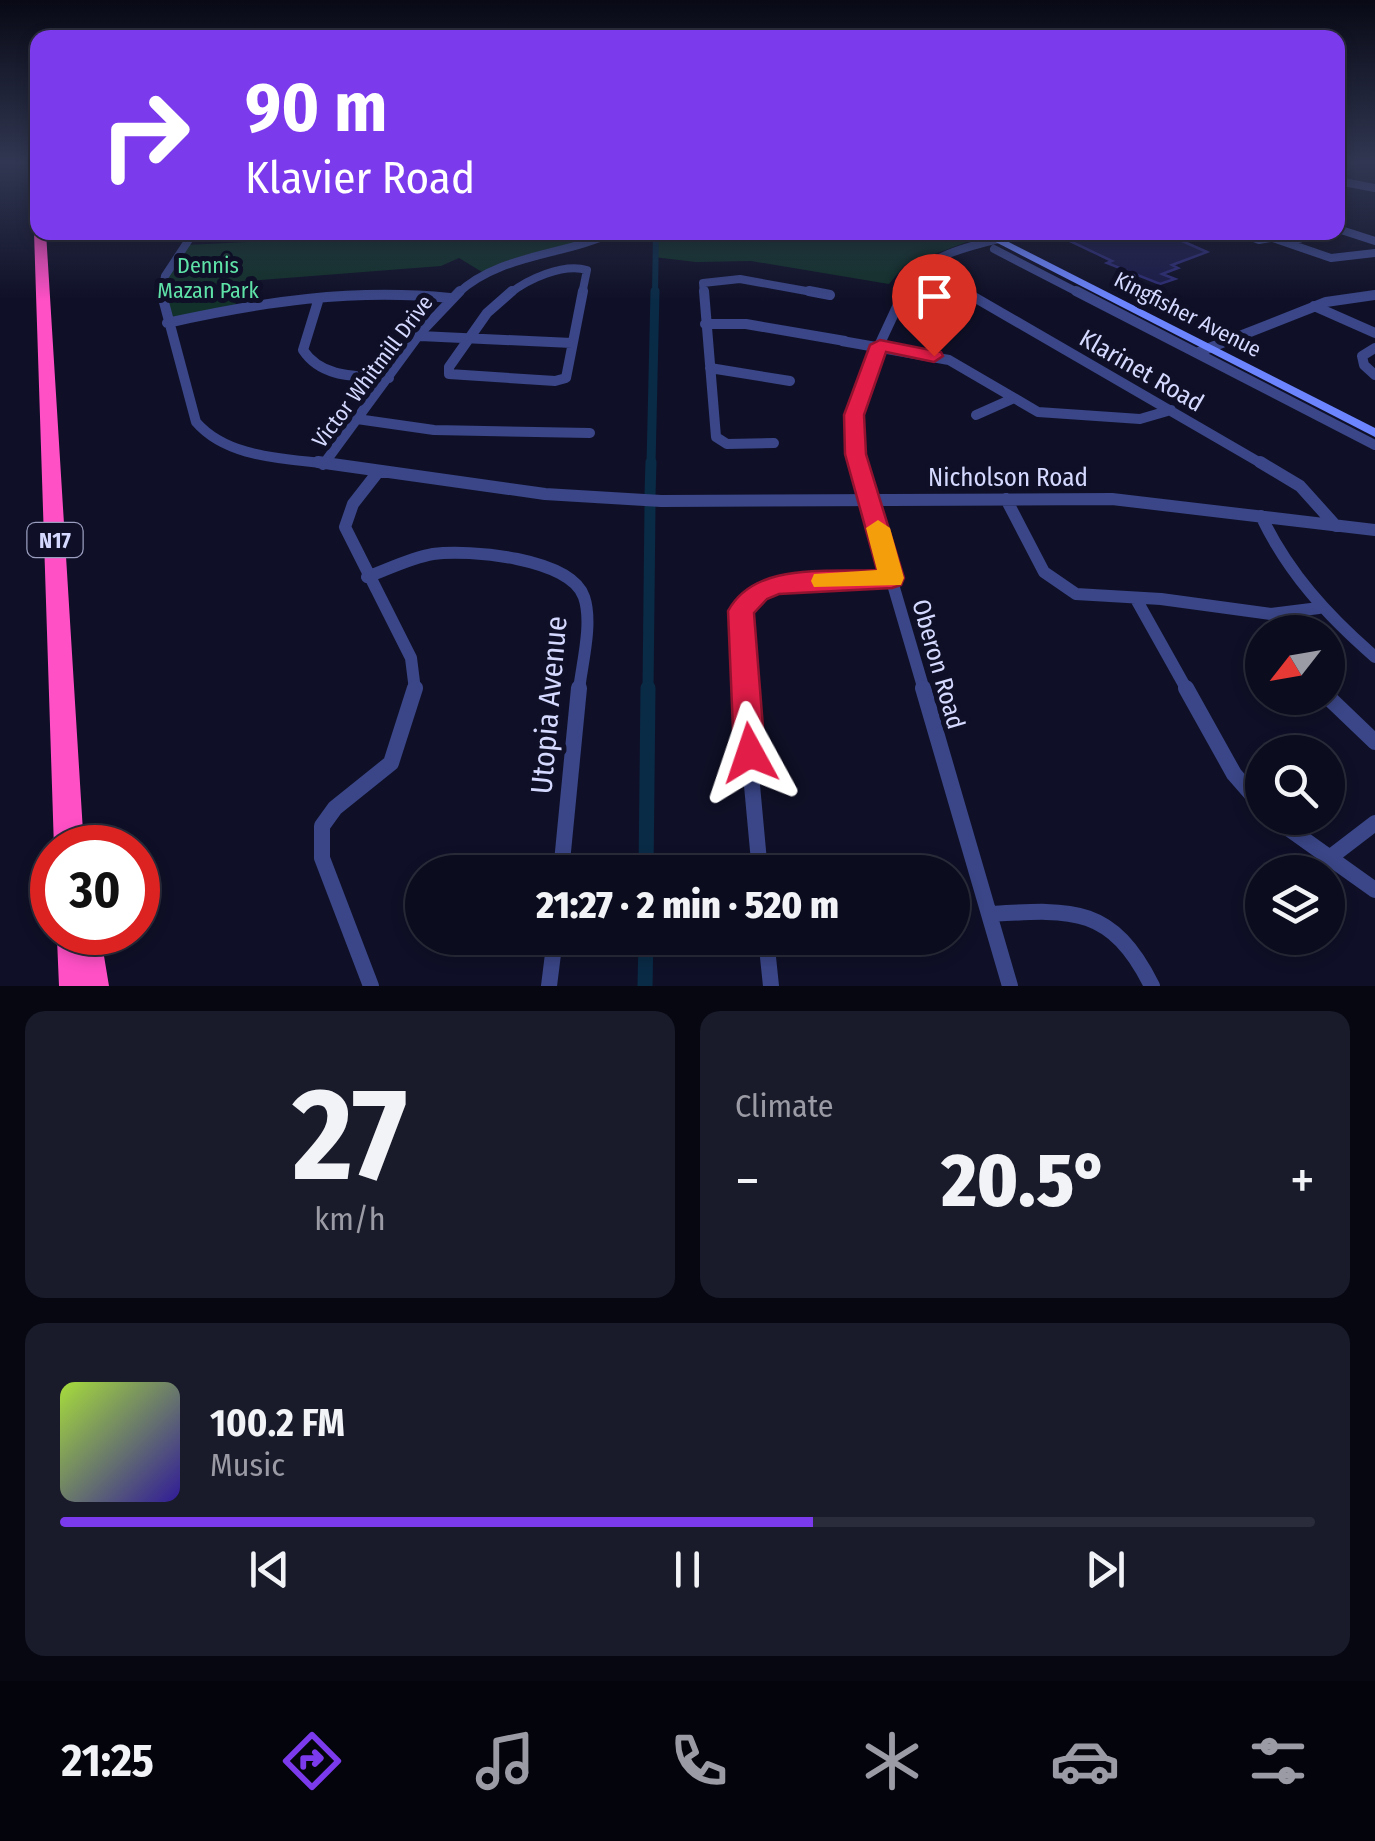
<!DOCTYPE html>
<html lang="en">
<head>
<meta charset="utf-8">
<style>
	body { margin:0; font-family:"Fira Sans Condensed",sans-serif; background:#191a2a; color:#f1f3f6; height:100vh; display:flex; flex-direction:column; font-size:38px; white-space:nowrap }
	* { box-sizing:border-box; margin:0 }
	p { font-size:32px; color:#9a9ba4 }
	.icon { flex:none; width:55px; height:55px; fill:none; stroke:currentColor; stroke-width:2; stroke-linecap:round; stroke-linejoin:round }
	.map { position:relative; height:986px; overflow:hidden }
	.sheet { display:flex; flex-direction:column; gap:25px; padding:25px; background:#060710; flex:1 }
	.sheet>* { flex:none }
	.guide { position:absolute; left:30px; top:30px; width:1315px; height:210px; border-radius:20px; box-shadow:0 5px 15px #0003,0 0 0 2px #2b2c3b; background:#7c3aed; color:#fff; overflow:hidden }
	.needle { width:65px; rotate:239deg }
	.controls { position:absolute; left:1245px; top:615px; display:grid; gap:20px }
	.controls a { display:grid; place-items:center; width:100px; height:100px; border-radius:50%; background:#0b0c1d; box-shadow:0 5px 15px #0003,0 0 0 2px #2b2c3b; font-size:50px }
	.speed { position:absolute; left:30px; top:825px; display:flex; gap:20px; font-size:50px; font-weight:700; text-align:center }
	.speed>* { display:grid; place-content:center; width:130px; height:130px; border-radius:50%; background:#0b0c1d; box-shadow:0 5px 15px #0003,0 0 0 2px #2b2c3b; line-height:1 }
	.speed .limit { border:15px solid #d22; background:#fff; color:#111 }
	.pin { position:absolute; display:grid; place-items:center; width:85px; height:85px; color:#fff; margin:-102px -42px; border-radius:50% 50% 50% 0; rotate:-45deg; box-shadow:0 0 10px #0007 }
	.pin .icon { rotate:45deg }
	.me { position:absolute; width:110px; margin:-55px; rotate:355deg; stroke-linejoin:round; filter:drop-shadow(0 0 8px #0008) }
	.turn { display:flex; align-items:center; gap:35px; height:210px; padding:0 50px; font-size:45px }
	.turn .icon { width:130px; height:130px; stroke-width:2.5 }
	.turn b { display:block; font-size:70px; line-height:85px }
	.big { font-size:75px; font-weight:800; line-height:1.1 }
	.sheet .widget { flex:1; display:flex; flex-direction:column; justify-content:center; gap:15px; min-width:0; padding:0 35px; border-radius:20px; background:#191a2a }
	.sheet .dial { align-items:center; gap:0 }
	.dial b { font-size:130px; line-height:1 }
	.song { display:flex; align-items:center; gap:30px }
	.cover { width:120px; height:120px; border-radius:15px; background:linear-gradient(135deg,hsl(80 70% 55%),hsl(250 70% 35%)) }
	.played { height:10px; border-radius:5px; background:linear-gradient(90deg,#7c3aed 60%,#2b2c3b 60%) }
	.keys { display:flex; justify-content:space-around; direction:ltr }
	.heat { display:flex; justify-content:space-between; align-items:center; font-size:55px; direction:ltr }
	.sheet .tiles { flex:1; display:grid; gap:25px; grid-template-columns:1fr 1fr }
	.widget:last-child { grid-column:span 2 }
	.trip { position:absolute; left:405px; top:855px; width:565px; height:100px; border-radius:50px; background:#0b0c1d; box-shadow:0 5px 15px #0003,0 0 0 2px #2b2c3b; font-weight:800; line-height:100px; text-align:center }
	.tabs { display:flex; height:160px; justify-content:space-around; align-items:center; background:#04050c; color:#9a9ba4 }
	.tabs .icon { width:70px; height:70px }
	.tabs .on { color:#7c3aed }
	.tabs b { font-size:45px; color:#f1f3f6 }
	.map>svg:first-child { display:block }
	.green { fill:#12312a }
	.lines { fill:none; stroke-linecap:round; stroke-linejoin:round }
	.canal-far3 { stroke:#0a2b46; stroke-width:6 }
	.canal-far2 { stroke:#0a2b46; stroke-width:9 }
	.canal-far1 { stroke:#0a2b46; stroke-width:11 }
	.canal { stroke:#0a2b46; stroke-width:15 }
	.building { fill:#1b1b48; stroke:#2d2d75; stroke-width:2.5 }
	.street-far3 { stroke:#3a4687; stroke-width:8 }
	.street-far2 { stroke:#3a4687; stroke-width:10 }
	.street-far1 { stroke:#3a4687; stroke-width:12 }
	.street { stroke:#3a4687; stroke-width:16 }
	.secondary { fill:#6c85ff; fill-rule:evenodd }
	.highway { fill:#ff50c6; fill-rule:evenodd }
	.route { fill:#e11d48; stroke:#92132f; stroke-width:2.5 }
	.slow { fill:#f59e0b }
	.labels { text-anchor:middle; stroke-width:10; stroke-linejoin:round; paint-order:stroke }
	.far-park-label { font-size:22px; fill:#5fe2a8; stroke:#0f1027 }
	.far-street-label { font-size:22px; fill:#d5d9ff; stroke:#0f1027 }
	.shield { fill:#0f1027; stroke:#9a9dbe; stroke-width:2.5 }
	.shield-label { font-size:22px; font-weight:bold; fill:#d5d9ff }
	.street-label { font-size:25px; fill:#d5d9ff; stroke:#0f1027 }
	.near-street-label { font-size:30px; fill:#d5d9ff; stroke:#0f1027 }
</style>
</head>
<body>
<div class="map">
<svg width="1375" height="986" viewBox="0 0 1375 986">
	<rect width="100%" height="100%" fill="#0f1027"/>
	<path class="green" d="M311,232L614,233L482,272L459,258L441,266L246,281L234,307L173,319C159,283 168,276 187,245L264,241Z
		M959,232L969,238L967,242L905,265L889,284L751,261L696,262L653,257L654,233Z"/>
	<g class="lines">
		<path class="canal-far3" d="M655,294L656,232"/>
		<path class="canal-far2" d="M651,465L655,291"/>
		<path class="canal-far1" d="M650,495L651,462
			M648,690L650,506"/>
		<path class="canal" d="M646,872L648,688
			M645,986L646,938"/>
	</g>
	<path class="building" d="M1051,232H1162L1207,252L1172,265L1178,268L1162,274L1175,279L1160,284L1107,263L1112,261Z"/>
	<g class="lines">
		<path class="street-far3" d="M1338,181L1375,188
			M1338,229L1375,241
			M1238,232L1259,240L1270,238L1263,232
			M1270,237L1331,258L1375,253
			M1291,242L1318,232
			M994,249L1081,294
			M909,279L962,294
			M162,294L165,276L194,232
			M372,294H388
			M457,294C499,254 564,256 614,232
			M509,294C528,279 563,263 587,270L582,294
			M704,294L703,283L740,279L823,294
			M903,294C921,250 985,244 1026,232"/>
		<path class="street-far2" d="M161,291L196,422C229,460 289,458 336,465
			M512,291L487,313L449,367V374L555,381L566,378L583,291
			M704,291L716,437L727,444L774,443
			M809,291L830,295
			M953,291L974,297L1264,465
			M1076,291L1375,445
			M319,298L303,350C322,379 358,376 389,378
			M1314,306L1375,333
			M167,323C261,302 353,288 450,298
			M705,324H746L845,341
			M420,336L572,343
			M842,341L949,360L1038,412L1140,419L1171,410
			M1375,348L1362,356L1364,365L1375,375
			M1199,352L1326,302L1375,295
			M710,368L790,381
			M976,415L1012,399
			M357,419L434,430L590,433
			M323,465L420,333L460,291
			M858,465C841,406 882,344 904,291"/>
		<path class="street-far1" d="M318,462L545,494L661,501L1112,499L1375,530
			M857,462L924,690
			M1260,462L1300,486L1336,526
			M378,472L353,504L345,527L411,658L415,690
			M1006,499L1044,572L1076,594L1161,599L1271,614L1319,608
			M1261,516C1289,574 1327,615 1375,657
			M367,577C389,569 410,558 433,554C469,549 571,558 584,597C593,623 582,663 579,690
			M1136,599L1187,690
			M743,690L741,611C778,568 840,579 892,578"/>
		<path class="street" d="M743,688L760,872
			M923,688L1010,986
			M1186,688L1234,774L1262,806
			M1328,697L1375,742
			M1274,818L1375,890
			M1328,859L1375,823
			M561,872L579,688
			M991,914C1073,909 1112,906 1152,986
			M766,938L771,986
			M371,986L322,858V826L335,808L391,763L415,688
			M549,986L555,938"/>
		<path class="secondary" d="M976,232H989L1375,428V437Z"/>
		<path class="highway" d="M30,163H38V185L32,182Z
			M38,229V232H46L84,848H54L34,232Z
			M60,932H100L109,986H59L57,939Z"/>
	</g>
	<linearGradient id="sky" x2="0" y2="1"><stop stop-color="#080915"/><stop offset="0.54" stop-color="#313752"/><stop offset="1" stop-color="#313752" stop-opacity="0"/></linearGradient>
	<rect width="1375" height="301" fill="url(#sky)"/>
	<path class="route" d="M880,340L941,352L943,356L934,362L886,352L864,415L866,454L904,578L901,585L892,588L779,594L767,599L754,613L765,753L760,762L750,766L739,762L734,753L728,611C755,561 828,573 877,570L845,454L844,415L870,345Z"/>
	<path class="slow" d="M878,520L890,528L904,578L901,585L814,587L811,581L814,574L877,570L866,528Z"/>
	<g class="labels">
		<g class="far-park-label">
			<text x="208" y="273">Dennis<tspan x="208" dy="25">Mazan Park</tspan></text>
		</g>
		<g class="far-street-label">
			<text transform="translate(1188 314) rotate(27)" y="8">Kingfisher Avenue</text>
			<text transform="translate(372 371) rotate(-53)" y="8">Victor Whitmill Drive</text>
		</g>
		<rect class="shield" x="27.5" y="523" width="55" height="34" rx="8"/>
		<g class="shield-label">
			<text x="55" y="548">N17</text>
		</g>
		<g class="street-label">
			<text transform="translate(1142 370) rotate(30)" y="9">Klarinet Road</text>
			<text x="1008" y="486">Nicholson Road</text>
			<text transform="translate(939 664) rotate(74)" y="9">Oberon Road</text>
		</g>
		<g class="near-street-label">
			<text transform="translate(549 705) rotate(-85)" y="10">Utopia Avenue</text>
		</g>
	</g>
</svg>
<div class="controls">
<a><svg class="needle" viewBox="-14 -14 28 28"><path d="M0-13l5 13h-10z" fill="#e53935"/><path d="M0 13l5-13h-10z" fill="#9a9ba4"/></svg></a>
<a><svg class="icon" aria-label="search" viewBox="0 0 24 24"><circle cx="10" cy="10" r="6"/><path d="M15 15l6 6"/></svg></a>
<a><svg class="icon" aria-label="layers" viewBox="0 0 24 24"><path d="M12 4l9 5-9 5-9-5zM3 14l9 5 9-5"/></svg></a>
</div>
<div class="speed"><div class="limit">30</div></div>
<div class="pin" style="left:934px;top:356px;background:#d93025"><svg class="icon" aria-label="arrive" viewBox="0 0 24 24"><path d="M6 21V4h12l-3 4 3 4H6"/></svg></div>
<svg class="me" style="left:750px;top:753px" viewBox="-20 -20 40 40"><path d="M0-17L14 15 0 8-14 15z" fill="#e11d48" stroke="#fff" stroke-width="4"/></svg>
<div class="trip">21:27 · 2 min · 520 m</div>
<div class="guide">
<div class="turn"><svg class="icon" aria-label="right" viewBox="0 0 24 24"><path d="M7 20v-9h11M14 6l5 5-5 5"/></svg><div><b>90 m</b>Klavier Road</div></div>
</div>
</div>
<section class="sheet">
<div class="tiles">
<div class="widget dial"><b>27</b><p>km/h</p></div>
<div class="widget"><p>Climate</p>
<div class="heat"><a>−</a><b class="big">20.5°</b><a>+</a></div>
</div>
<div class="widget">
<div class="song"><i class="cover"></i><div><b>100.2 FM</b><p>Music</p></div></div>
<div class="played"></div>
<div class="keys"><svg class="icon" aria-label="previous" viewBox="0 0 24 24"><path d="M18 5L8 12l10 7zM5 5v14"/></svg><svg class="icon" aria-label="pause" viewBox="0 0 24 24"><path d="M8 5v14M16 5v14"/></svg><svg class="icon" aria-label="next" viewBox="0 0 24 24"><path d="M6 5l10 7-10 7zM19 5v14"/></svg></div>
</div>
</div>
</section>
<nav class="tabs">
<b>21:25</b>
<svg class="icon on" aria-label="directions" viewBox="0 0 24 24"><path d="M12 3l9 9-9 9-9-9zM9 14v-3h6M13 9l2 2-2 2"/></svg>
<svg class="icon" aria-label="music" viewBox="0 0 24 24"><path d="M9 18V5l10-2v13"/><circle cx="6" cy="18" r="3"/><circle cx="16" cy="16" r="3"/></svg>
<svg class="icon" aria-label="phone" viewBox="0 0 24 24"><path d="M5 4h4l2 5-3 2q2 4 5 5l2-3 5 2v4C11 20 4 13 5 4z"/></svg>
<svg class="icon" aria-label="climate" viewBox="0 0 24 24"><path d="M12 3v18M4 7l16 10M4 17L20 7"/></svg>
<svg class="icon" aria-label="car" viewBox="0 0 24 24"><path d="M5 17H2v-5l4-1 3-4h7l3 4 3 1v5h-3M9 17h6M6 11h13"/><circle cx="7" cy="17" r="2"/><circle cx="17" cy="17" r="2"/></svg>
<svg class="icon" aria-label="filters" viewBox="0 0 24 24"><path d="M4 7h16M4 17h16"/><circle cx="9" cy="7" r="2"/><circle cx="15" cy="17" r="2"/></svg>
</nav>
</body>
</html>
